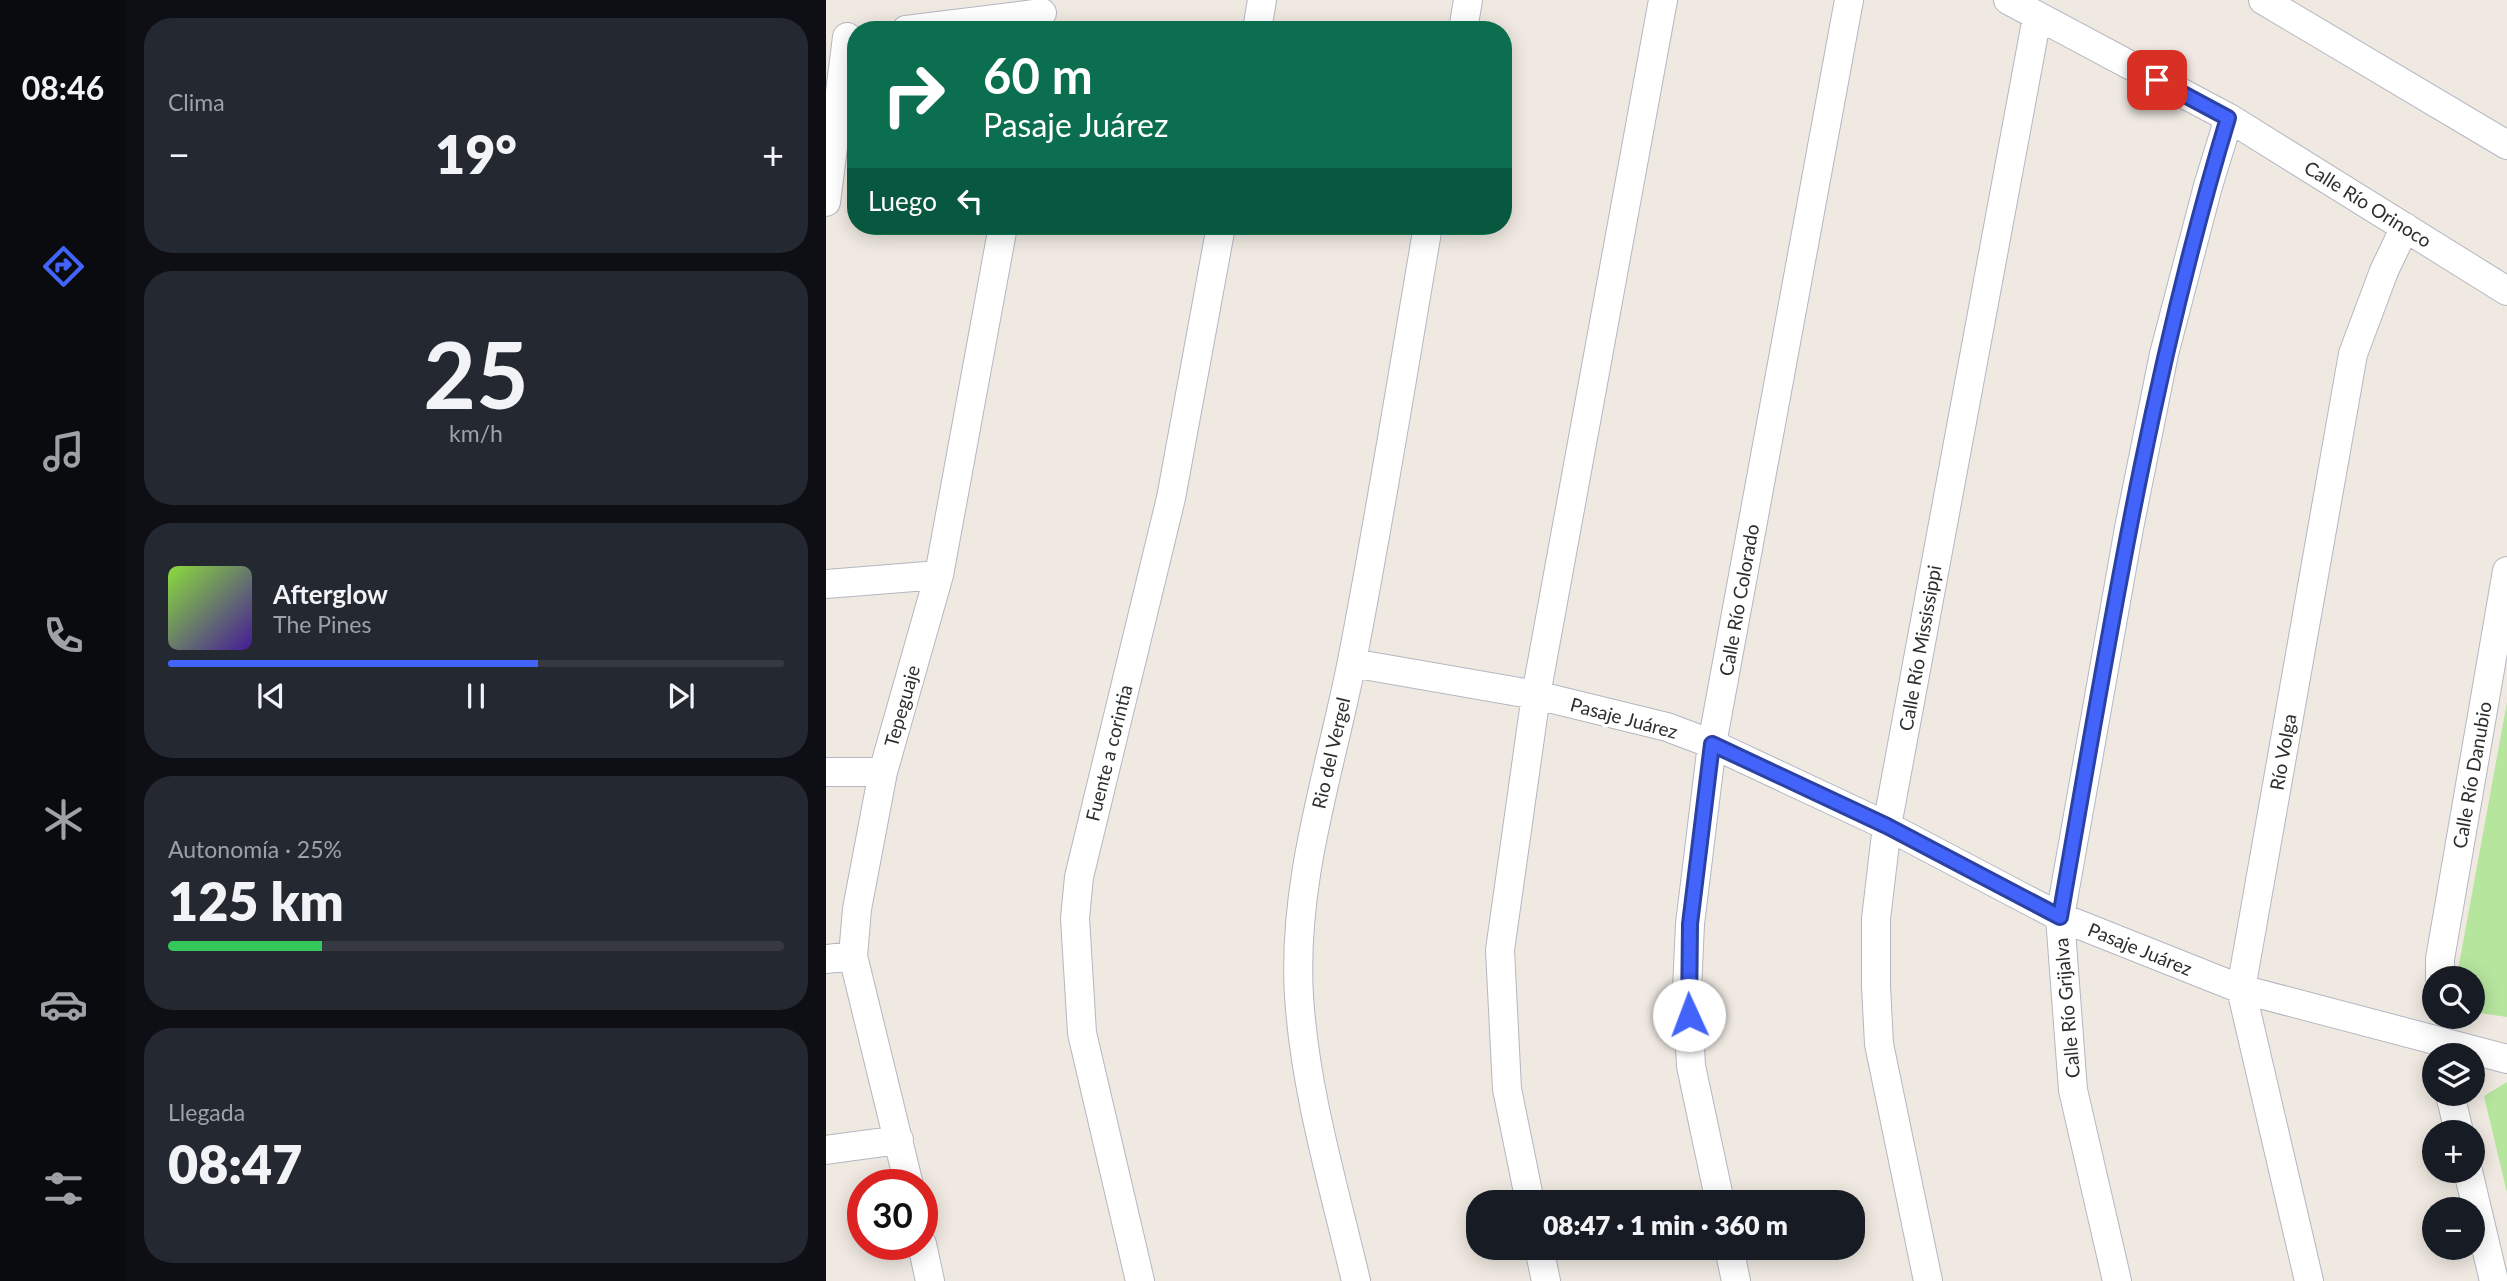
<!DOCTYPE html>
<html lang="es">
<head>
<meta charset="utf-8">
<style>
	body { margin:0; font-family:Lato,sans-serif; background:#242831; color:#f1f3f6; height:100vh; display:flex; flex-direction:column; font-size:26px; white-space:nowrap }
	* { box-sizing:border-box; margin:0 }
	p { font-size:23px; color:#9ea1a6 }
	.icon { flex:none; width:38px; height:38px; fill:none; stroke:currentColor; stroke-width:2; stroke-linecap:round; stroke-linejoin:round }
	.map { position:relative; flex:1; overflow:hidden }
	.details { display:flex; flex-direction:column; gap:18px; padding:18px; background:#0d0f14; width:700px }
	.details>* { flex:none }
	.hud { position:absolute; left:21px; top:21px; width:665px; height:214px; border-radius:28px; box-shadow:0 4px 18px #0003; background:#0b6e4f; color:#fff; overflow:hidden }
	.controls { position:absolute; left:1596px; top:966px; display:grid; gap:14px }
	.controls a { display:grid; place-items:center; width:63px; height:63px; border-radius:50%; background:#171b24; box-shadow:0 4px 18px #0003; font-size:35px }
	.speed { position:absolute; left:21px; top:1169px; display:flex; gap:14px; font-size:35px; font-weight:700; text-align:center }
	.speed>* { display:grid; place-content:center; width:91px; height:91px; border-radius:50%; background:#171b24; box-shadow:0 4px 18px #0003; line-height:1 }
	.speed .limit { border:10px solid #d22; background:#fff; color:#111 }
	.pin { position:absolute; display:grid; place-items:center; width:60px; height:60px; color:#fff; margin:-30px; border-radius:14px; box-shadow:0 4px 10px #0006 }
	.me { position:absolute; width:77px; margin:-38px; rotate:358deg; stroke-linejoin:round; filter:drop-shadow(0 0 5px #0008) }
	.turn { display:flex; align-items:center; gap:24px; height:147px; padding:0 21px; font-size:32px }
	.turn .icon { width:91px; height:91px; stroke-width:2.5 }
	.turn b { display:block; font-size:49px; line-height:60px }
	.then { display:flex; align-items:center; height:66px; padding:0 21px; background:#0003; gap:14px; font-size:26px }
	.big { font-size:52px; font-weight:800; line-height:1.1 }
	.details .tile { flex:1; display:flex; flex-direction:column; justify-content:center; gap:10px; min-width:0; padding:0 24px; border-radius:28px; background:#242831 }
	.details .dial { align-items:center; gap:0 }
	.dial b { font-size:91px; line-height:1 }
	.song { display:flex; align-items:center; gap:21px }
	.cover { width:84px; height:84px; border-radius:10px; background:linear-gradient(135deg,hsl(90 70% 55%),hsl(260 70% 35%)) }
	.played { height:7px; border-radius:4px; background:linear-gradient(90deg,#4264fb 60%,#363941 60%) }
	.keys { display:flex; justify-content:space-around; direction:ltr }
	.heat { display:flex; justify-content:space-between; align-items:center; font-size:38px; direction:ltr }
	.charge { height:10px; border-radius:5px; background:linear-gradient(90deg,#34c759 25%,#363941 0) }
	.trip { position:absolute; left:640px; top:1190px; width:399px; height:70px; border-radius:28px; background:#171b24; box-shadow:0 4px 18px #0003; font-weight:800; line-height:70px; text-align:center }
	main { display:flex; flex:1; min-height:0 }
	.tab-bar { display:flex; flex-direction:column; width:126px; justify-content:space-around; align-items:center; background:#090b0e; color:#9ea1a6 }
	.tab-bar .icon { width:49px; height:49px }
	.tab-bar .on { color:#4264fb }
	.tab-bar b { font-size:32px; color:#f1f3f6 }
	.map>svg:first-child { display:block }
	.green { fill:#b6e59e }
	.lines { fill:none; stroke-linecap:round; stroke-linejoin:round }
	.minor-casing { stroke:#b4b7c1; stroke-width:30 }
	.minor { stroke:#fff; stroke-width:28 }
	.route-casing { stroke:#2b41a3; stroke-width:18 }
	.route { stroke:#4264fb; stroke-width:12 }
	.labels { text-anchor:middle; stroke-width:7; stroke-linejoin:round; paint-order:stroke }
	.street-label { font-size:19px; fill:#2e2e2e; stroke:#fff }
</style>
</head>
<body>
<main>
<nav class="tab-bar">
<b>08:46</b>
<svg class="icon on" aria-label="directions" viewBox="0 0 24 24"><path d="M12 3l9 9-9 9-9-9zM9 14v-3h6M13 9l2 2-2 2"/></svg>
<svg class="icon" aria-label="music" viewBox="0 0 24 24"><path d="M9 18V5l10-2v13"/><circle cx="6" cy="18" r="3"/><circle cx="16" cy="16" r="3"/></svg>
<svg class="icon" aria-label="phone" viewBox="0 0 24 24"><path d="M5 4h4l2 5-3 2q2 4 5 5l2-3 5 2v4C11 20 4 13 5 4z"/></svg>
<svg class="icon" aria-label="climate" viewBox="0 0 24 24"><path d="M12 3v18M4 7l16 10M4 17L20 7"/></svg>
<svg class="icon" aria-label="car" viewBox="0 0 24 24"><path d="M5 17H2v-5l4-1 3-4h7l3 4 3 1v5h-3M9 17h6M6 11h13"/><circle cx="7" cy="17" r="2"/><circle cx="17" cy="17" r="2"/></svg>
<svg class="icon" aria-label="filters" viewBox="0 0 24 24"><path d="M4 7h16M4 17h16"/><circle cx="9" cy="7" r="2"/><circle cx="15" cy="17" r="2"/></svg>
</nav>
<section class="details">
<div class="tile"><p>Clima</p>
<div class="heat"><a>−</a><b class="big">19°</b><a>+</a></div>
</div>
<div class="tile dial"><b>25</b><p>km/h</p></div>
<div class="tile">
<div class="song"><i class="cover"></i><div><b>Afterglow</b><p>The Pines</p></div></div>
<div class="played"></div>
<div class="keys"><svg class="icon" aria-label="previous" viewBox="0 0 24 24"><path d="M18 5L8 12l10 7zM5 5v14"/></svg><svg class="icon" aria-label="pause" viewBox="0 0 24 24"><path d="M8 5v14M16 5v14"/></svg><svg class="icon" aria-label="next" viewBox="0 0 24 24"><path d="M6 5l10 7-10 7zM19 5v14"/></svg></div>
</div>
<div class="tile"><p>Autonomía · 25%</p><b class="big">125 km</b><div class="charge"></div></div>
<div class="tile"><p>Llegada</p><b class="big">08:47</b></div>
</section>
<div class="map">
<svg width="1681" height="1281" viewBox="0 0 1681 1281">
	<rect width="100%" height="100%" fill="#efe9e1"/>
	<path class="green" d="M1681,702V1017L1647,1012V978H1635L1632,970Z
		M1681,1082V1193L1658,1096Z"/>
	<g class="lines">
		<defs>
			<path id="minor" d="M1182,0L1403,118L1681,291
				M1437,0L1681,145
				M80,30L216,13
				M431,30L436,0
				M637,30L642,0
				M0,202L21,37
				M0,584L113,575
				M526,663L710,695L841,727L886,744L1061,826L1234,917L1415,989L1681,1059
				M0,772H57
				M0,959L27,956
				M1614,978V959L1681,571
				M1624,1094L1633,1132
				M0,1150L73,1140
				M1642,1171L1668,1281
				M83,1185L27,956L31,909L57,772L113,575L177,226
				M704,1202L681,1089L674,950L710,695L837,0
				M894,1202L865,1066L861,989L864,924L886,744L1023,0
				M96,1244L104,1281
				M713,1248L720,1281
				M903,1248L910,1281
				M314,1281L256,1033L249,918L253,877L345,498L395,226
				M530,1281C508,1187 479,1092 473,996C466,881 504,772 526,661C554,517 577,371 602,226
				M1102,1281L1053,1044L1050,986V919L1061,826L1211,17
				M1291,1281L1247,1090L1234,917L1303,528L1338,354L1382,186L1403,118
				M1483,1281L1415,989L1527,354L1558,271L1579,227"/>
		</defs>
		<use href="#minor" class="minor-casing"/>
		<use href="#minor" class="minor"/>
	</g>
	<g class="lines">
		<defs>
			<path id="route" d="M863,1015L864,924L886,744L1061,826L1234,917C1281,648 1323,379 1402,118L1331,80"/>
		</defs>
		<use href="#route" class="route-casing"/>
		<use href="#route" class="route"/>
	</g>
	<g class="labels">
		<g class="street-label">
			<text transform="translate(1542 204) rotate(32)" y="7">Calle Río Orinoco</text>
			<text transform="translate(913 600) rotate(-80)" y="7">Calle Río Colorado</text>
			<text transform="translate(1094 648) rotate(-80)" y="7">Calle Río Mississippi</text>
			<text transform="translate(76 706) rotate(-74)" y="7">Tepeguaje</text>
			<text transform="translate(798 718) rotate(15)" y="7">Pasaje Juárez</text>
			<text transform="translate(1457 752) rotate(-80)" y="7">Río Volga</text>
			<text transform="translate(283 753) rotate(-76)" y="7">Fuente a corintia</text>
			<text transform="translate(505 753) rotate(-77)" y="7">Rio del Vergel</text>
			<text transform="translate(1646 775) rotate(-80)" y="7">Calle Río Danubio</text>
			<text transform="translate(1314 949) rotate(22)" y="7">Pasaje Juárez</text>
			<text transform="translate(1241 1008) rotate(-95)" y="7">Calle Río Grijalva</text>
		</g>
	</g>
</svg>
<div class="controls">
<a><svg class="icon" aria-label="search" viewBox="0 0 24 24"><circle cx="10" cy="10" r="6"/><path d="M15 15l6 6"/></svg></a>
<a><svg class="icon" aria-label="layers" viewBox="0 0 24 24"><path d="M12 4l9 5-9 5-9-5zM3 14l9 5 9-5"/></svg></a>
<a>+</a>
<a>−</a>
</div>
<div class="speed"><div class="limit">30</div></div>
<div class="pin" style="left:1331px;top:80px;background:#d93025"><svg class="icon" aria-label="arrive" viewBox="0 0 24 24"><path d="M6 21V4h12l-3 4 3 4H6"/></svg></div>
<svg class="me" style="left:863px;top:1015px" viewBox="-20 -20 40 40"><circle r="19" fill="#fff"/><path d="M0-13L10 11 0 6-10 11z" fill="#4264fb"/></svg>
<div class="trip">08:47 · 1 min · 360 m</div>
<div class="hud">
<div class="turn"><svg class="icon" aria-label="right" viewBox="0 0 24 24"><path d="M7 20v-9h11M14 6l5 5-5 5"/></svg><div><b>60 m</b>Pasaje Juárez</div></div>
<div class="then">Luego<svg class="icon" aria-label="left" viewBox="0 0 24 24"><path d="M17 20v-9H6M10 6l-5 5 5 5"/></svg></div>
</div>
</div>
</main>
</body>
</html>
